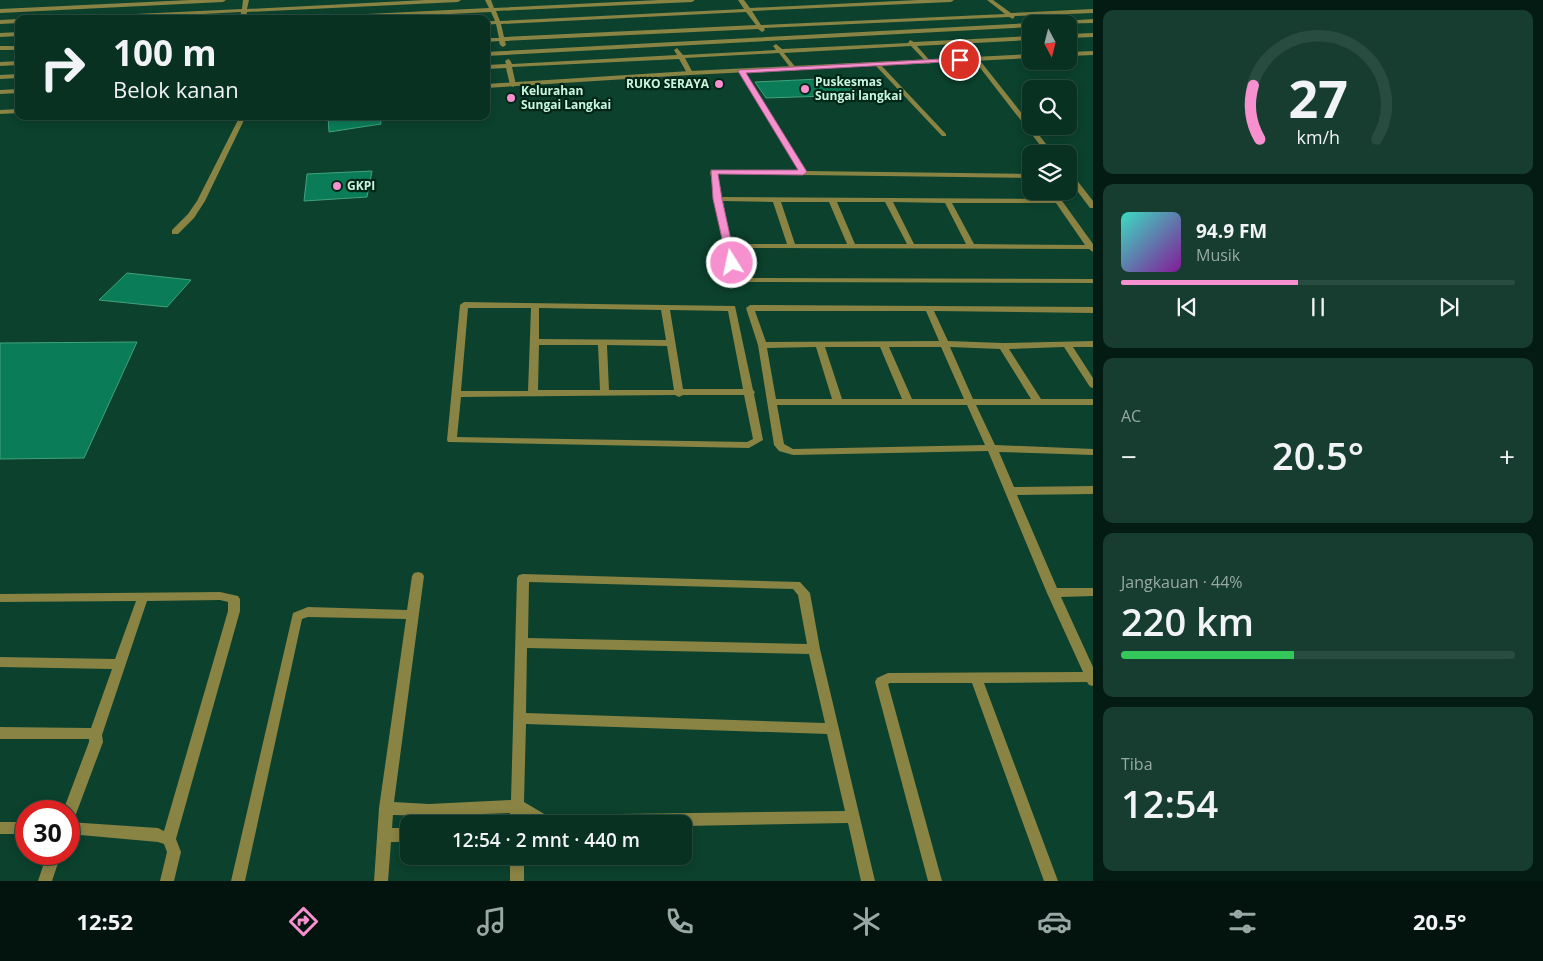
<!DOCTYPE html>
<html lang="id">
<head>
<meta charset="utf-8">
<style>
	body { margin:0; font-family:"Open Sans",sans-serif; background:#163d2f; color:#f1f3f6; height:100vh; display:flex; flex-direction:column; font-size:19px; white-space:nowrap }
	* { box-sizing:border-box; margin:0 }
	p { font-size:16px; color:#98a9a5 }
	.icon { flex:none; width:28px; height:28px; fill:none; stroke:currentColor; stroke-width:2; stroke-linecap:round; stroke-linejoin:round }
	.map { position:relative; flex:1; overflow:hidden }
	.panel { display:flex; flex-direction:column; gap:10px; padding:10px; background:#041b13; width:450px }
	.panel>* { flex:none }
	.top-card { position:absolute; left:15px; top:15px; width:475px; height:105px; border-radius:10px; box-shadow:0 2px 8px #0003,0 0 0 1px #294c40; background:#083122; color:#f1f3f6; overflow:hidden }
	.needle { width:32px; rotate:173deg }
	.tools { position:absolute; left:1022px; top:15px; display:grid; gap:10px }
	.tools a { display:grid; place-items:center; width:55px; height:55px; border-radius:10px; background:#083122; box-shadow:0 2px 8px #0003,0 0 0 1px #294c40; font-size:25px }
	.speed { position:absolute; left:15px; top:800px; display:flex; gap:10px; font-size:25px; font-weight:700; text-align:center }
	.speed>* { display:grid; place-content:center; width:65px; height:65px; border-radius:50%; background:#083122; box-shadow:0 2px 8px #0003,0 0 0 1px #294c40; line-height:1 }
	.speed .limit { border:8px solid #d22; background:#fff; color:#111 }
	.pin { position:absolute; display:grid; place-items:center; width:42px; height:42px; color:#fff; margin:-21px; border:2px solid #fff; border-radius:50%; box-shadow:0 1px 5px #0007 }
	.me { position:absolute; width:55px; margin:-28px; rotate:350deg; stroke-linejoin:round; filter:drop-shadow(0 0 4px #0008) }
	.turn { display:flex; align-items:center; gap:18px; height:105px; padding:0 15px; font-size:22px }
	.turn .icon { width:65px; height:65px; stroke-width:2.5 }
	.turn b { display:block; font-size:35px; line-height:42px }
	.big { font-size:38px; font-weight:600; line-height:1.1 }
	.panel .widget { flex:1; display:flex; flex-direction:column; justify-content:center; gap:8px; min-width:0; padding:0 18px; border-radius:10px; background:#163d2f }
	.panel .dial { align-items:center; gap:0 }
	.dial svg { height:130px; overflow:visible; fill:none; stroke:#294c40; stroke-width:7; stroke-linecap:round; text-anchor:middle }
	.dial text { fill:#f1f3f6; stroke:none }
	.song { display:flex; align-items:center; gap:15px }
	.cover { width:60px; height:60px; border-radius:8px; background:linear-gradient(135deg,hsl(170 70% 55%),hsl(290 70% 35%)) }
	.played { height:5px; border-radius:2px; background:linear-gradient(90deg,#f790ce 45%,#294c40 45%) }
	.keys { display:flex; justify-content:space-around; direction:ltr }
	.heat { display:flex; justify-content:space-between; align-items:center; font-size:28px; direction:ltr }
	.charge { height:8px; border-radius:4px; background:linear-gradient(90deg,#34c759 44%,#294c40 0) }
	.trip { position:absolute; left:400px; top:815px; width:292px; height:50px; border-radius:10px; background:#083122; box-shadow:0 2px 8px #0003,0 0 0 1px #294c40; font-weight:600; line-height:50px; text-align:center }
	.menu { display:flex; height:80px; justify-content:space-around; align-items:center; background:#03140e; color:#98a9a5 }
	.menu .icon { width:35px; height:35px }
	.menu .current { color:#f790ce }
	.menu b { font-size:22px; color:#f1f3f6 }
	main { display:flex; flex:1; min-height:0 }
	.map>svg:first-child { display:block }
	.building { fill:#0b7c58; stroke:#42a27c }
	.lines { fill:none; stroke-linecap:round; stroke-linejoin:round }
	.minor { fill:#898344; fill-rule:evenodd }
	.tertiary { fill:#898344; fill-rule:evenodd }
	.route { fill:#f790ce; stroke:#a15e86 }
	.poi-dot { fill:#f790ce; stroke:#002617; stroke-width:2 }
	.labels { text-anchor:middle; stroke-width:4.5; stroke-linejoin:round; paint-order:stroke }
	.far-poi-label { font-size:12px; font-weight:bold; fill:#c9f5df; stroke:#002617; text-anchor:start }
</style>
</head>
<body>
<main>
<div class="map">
<svg width="1093" height="881" viewBox="0 0 1093 881">
	<rect width="100%" height="100%" fill="#0b412d"/>
	<path class="building" d="M841,78L858,95L766,98L755,82Z
		M328,116H380L381,124L329,132Z
		M372,171L367,197L304,201L307,174Z
		M127,273L191,280L167,307L99,300Z
		M137,342L84,458L0,459V343Z"/>
	<g class="lines">
		<path class="minor" d="M190,0H226L223,2L0,13V9Z
			M243,0H249L247,9L425,0H461L458,2L247,12L246,19H240L241,12L110,19H68L71,17L242,9Z
			M485,0H491L494,8L659,0H695L692,2L496,11L500,21L744,9L738,0H744L750,8L918,0H954L951,2L752,11L761,25L1005,14L987,0H993L1011,13L1093,9V13L1015,16L1013,19L1009,17L764,28L765,30L762,32L758,29L505,41L506,45L503,47L500,45L499,41L486,42V38H499L496,24L486,25V21H495L491,12L367,18L364,16L367,14L489,8ZM746,12L756,25L504,37L501,24Z
			M326,17H357L360,19H323Z
			M19,19V23L0,24V20Z
			M1093,19V23L1047,24L1050,22Z
			M1031,23L1033,24H1031V27L486,56V52Z
			M19,32V36L0,37V33Z
			M1093,33V37L1069,38V34Z
			M1031,36V40L917,46L931,62L928,64L911,46L784,53L797,69L794,71L792,70L779,53L685,58L693,73L690,75L687,73L679,59L512,67L516,85L513,87L510,85L506,68L486,69V65L506,64L505,61L508,59L510,60L512,64L677,55L674,50L677,48L683,55L776,50L773,46L776,44L782,49L908,43L910,40L914,42Z
			M0,46H19V50H0Z
			M974,58H978L1054,154H1047L974,60Z
			M19,61V65L0,66V62Z
			M876,64H880L946,134V136H942L876,66Z
			M741,69L744,71L806,171L1031,174V178L718,174L722,197L1053,199L1047,191H1055L1093,244V252L1089,249L732,248L738,278L1093,279V283L731,282L710,172L714,170L799,171L738,71ZM723,201L773,202L787,244H731ZM781,202H829L847,244H795ZM837,202H885L907,244H855ZM893,202L945,203L966,244H914ZM952,203H1056L1085,245L974,244Z
			M19,74V78L0,79V75Z
			M19,89V93L0,94V90Z
			M240,116H246L205,201L194,218L178,234H172V230L188,214L197,201Z
			M1069,174H1072L1093,201V208H1090L1069,180Z
			M464,302L735,306L753,390L755,392L754,394L763,440L749,448L448,442L447,440L460,305ZM468,308H531L528,391H461ZM539,308L661,310L666,340L539,339ZM670,310L728,311L743,389H683ZM539,345H598L600,390H538ZM607,345L667,346L674,390H609ZM675,395L679,397L683,395H744L753,439L747,442L457,437L461,397Z
			M750,305L1093,307V313L934,311L948,341L1003,343L1093,341V347H1073L1093,378V388L1090,387L1064,347L1009,349L1041,399H1093V405H976L995,445L1093,449V455L999,452L1014,487L1093,486V494L1017,495L1057,588H1093V596L1061,597L1093,667V686L1089,685L1087,682L984,683L1058,881H1044L972,683H890L888,684L942,881H928L875,682L877,678L888,673L1083,672L1047,593L988,451L793,455L779,451L774,445L758,345L746,308ZM755,311H926L939,341L766,342ZM816,347L832,399H776L767,348ZM825,347H880L902,399H842ZM889,347H941L964,399H912ZM950,347L1000,349L1031,399H973ZM777,405H967L985,445L793,449L784,444Z
			M418,572L422,573L424,576L394,802L429,804L511,800L517,578L519,575L523,574L800,582L810,593L820,649L875,881H861L848,823L684,826V824H531L532,821L524,817V824H510V813L429,816L393,815L392,828H409V842H391L388,881H374L379,808L406,619L308,617L302,619L245,881H231L293,613L308,607L407,610L412,576L414,573ZM529,582L793,589L798,595L807,644L528,638ZM527,648L809,654L825,723L526,713ZM526,724L827,734L845,811L546,815L524,802Z
			M220,592L238,596L240,599V611L176,839L181,852L174,881H160L167,852L164,844L158,842L69,834V822L158,828L164,831L228,611V602L220,600L147,601L102,735L103,742L76,814L74,818L69,820V811H63L89,742V739H0V727L91,728L112,669L0,667V657L115,659L136,601L0,602V594Z
			M0,822H26V834H0Z
			M47,854H61L52,881H38Z
			M510,856H524V881H510Z"/>
		<path class="tertiary" d="M1093,51V55L1069,56V52Z
			M1031,54V58L690,75L486,88V84L690,71Z
			M19,109V113L0,114V110Z"/>
	</g>
	<path class="route" d="M960,58L962,59V61L746,73L807,172L803,175L718,174L722,199L736,263L735,265H728L713,199L711,170H798L738,71L739,70Z"/>
	<g class="poi-dot">
		<circle cx="719" cy="84" r="5"/>
		<circle cx="805" cy="89" r="5"/>
		<circle cx="511" cy="98" r="5"/>
		<circle cx="337" cy="186" r="5"/>
	</g>
	<g class="labels">
		<g class="far-poi-label">
			<text x="815" y="86">Puskesmas<tspan x="815" dy="14">Sungai langkai</tspan></text>
			<text x="709" y="88" text-anchor="end">RUKO SERAYA</text>
			<text x="521" y="95">Kelurahan<tspan x="521" dy="14">Sungai Langkai</tspan></text>
			<text x="347" y="190">GKPI</text>
		</g>
	</g>
</svg>
<div class="tools">
<a><svg class="needle" viewBox="-14 -14 28 28"><path d="M0-13l5 13h-10z" fill="#e53935"/><path d="M0 13l5-13h-10z" fill="#98a9a5"/></svg></a>
<a><svg class="icon" aria-label="search" viewBox="0 0 24 24"><circle cx="10" cy="10" r="6"/><path d="M15 15l6 6"/></svg></a>
<a><svg class="icon" aria-label="layers" viewBox="0 0 24 24"><path d="M12 4l9 5-9 5-9-5zM3 14l9 5 9-5"/></svg></a>
</div>
<div class="speed"><div class="limit">30</div></div>
<div class="pin" style="left:960px;top:60px;background:#d93025"><svg class="icon" aria-label="arrive" viewBox="0 0 24 24"><path d="M6 21V4h12l-3 4 3 4H6"/></svg></div>
<svg class="me" style="left:732px;top:263px" viewBox="-20 -20 40 40"><circle r="17" fill="#f790ce" stroke="#fff" stroke-width="3"/><path d="M0-11L8 9 0 5-8 9z" fill="#fff"/></svg>
<div class="trip">12:54 · 2 mnt · 440 m</div>
<div class="top-card">
<div class="turn"><svg class="icon" aria-label="right" viewBox="0 0 24 24"><path d="M7 20v-9h11M14 6l5 5-5 5"/></svg><div><b>100 m</b>Belok kanan</div></div>
</div>
</div>
<section class="panel">
<div class="widget dial"><svg viewBox="0 0 100 80">
<path d="M14 69A42 42 0 1 1 86 69"/>
<path d="M14 69A42 42 0 0 1 10 36" stroke="#f790ce"/>
<text x="50" y="56" font-size="32" font-weight="700">27</text>
<text x="50" y="72" font-size="11">km/h</text>
</svg></div>
<div class="widget">
<div class="song"><i class="cover"></i><div><b>94.9 FM</b><p>Musik</p></div></div>
<div class="played"></div>
<div class="keys"><svg class="icon" aria-label="previous" viewBox="0 0 24 24"><path d="M18 5L8 12l10 7zM5 5v14"/></svg><svg class="icon" aria-label="pause" viewBox="0 0 24 24"><path d="M8 5v14M16 5v14"/></svg><svg class="icon" aria-label="next" viewBox="0 0 24 24"><path d="M6 5l10 7-10 7zM19 5v14"/></svg></div>
</div>
<div class="widget"><p>AC</p>
<div class="heat"><a>−</a><b class="big">20.5°</b><a>+</a></div>
</div>
<div class="widget"><p>Jangkauan · 44%</p><b class="big">220 km</b><div class="charge"></div></div>
<div class="widget"><p>Tiba</p><b class="big">12:54</b></div>
</section>
</main>
<nav class="menu">
<b>12:52</b>
<svg class="icon current" aria-label="directions" viewBox="0 0 24 24"><path d="M12 3l9 9-9 9-9-9zM9 14v-3h6M13 9l2 2-2 2"/></svg>
<svg class="icon" aria-label="music" viewBox="0 0 24 24"><path d="M9 18V5l10-2v13"/><circle cx="6" cy="18" r="3"/><circle cx="16" cy="16" r="3"/></svg>
<svg class="icon" aria-label="phone" viewBox="0 0 24 24"><path d="M5 4h4l2 5-3 2q2 4 5 5l2-3 5 2v4C11 20 4 13 5 4z"/></svg>
<svg class="icon" aria-label="climate" viewBox="0 0 24 24"><path d="M12 3v18M4 7l16 10M4 17L20 7"/></svg>
<svg class="icon" aria-label="car" viewBox="0 0 24 24"><path d="M5 17H2v-5l4-1 3-4h7l3 4 3 1v5h-3M9 17h6M6 11h13"/><circle cx="7" cy="17" r="2"/><circle cx="17" cy="17" r="2"/></svg>
<svg class="icon" aria-label="filters" viewBox="0 0 24 24"><path d="M4 7h16M4 17h16"/><circle cx="9" cy="7" r="2"/><circle cx="15" cy="17" r="2"/></svg>
<b>20.5°</b>
</nav>
</body>
</html>
